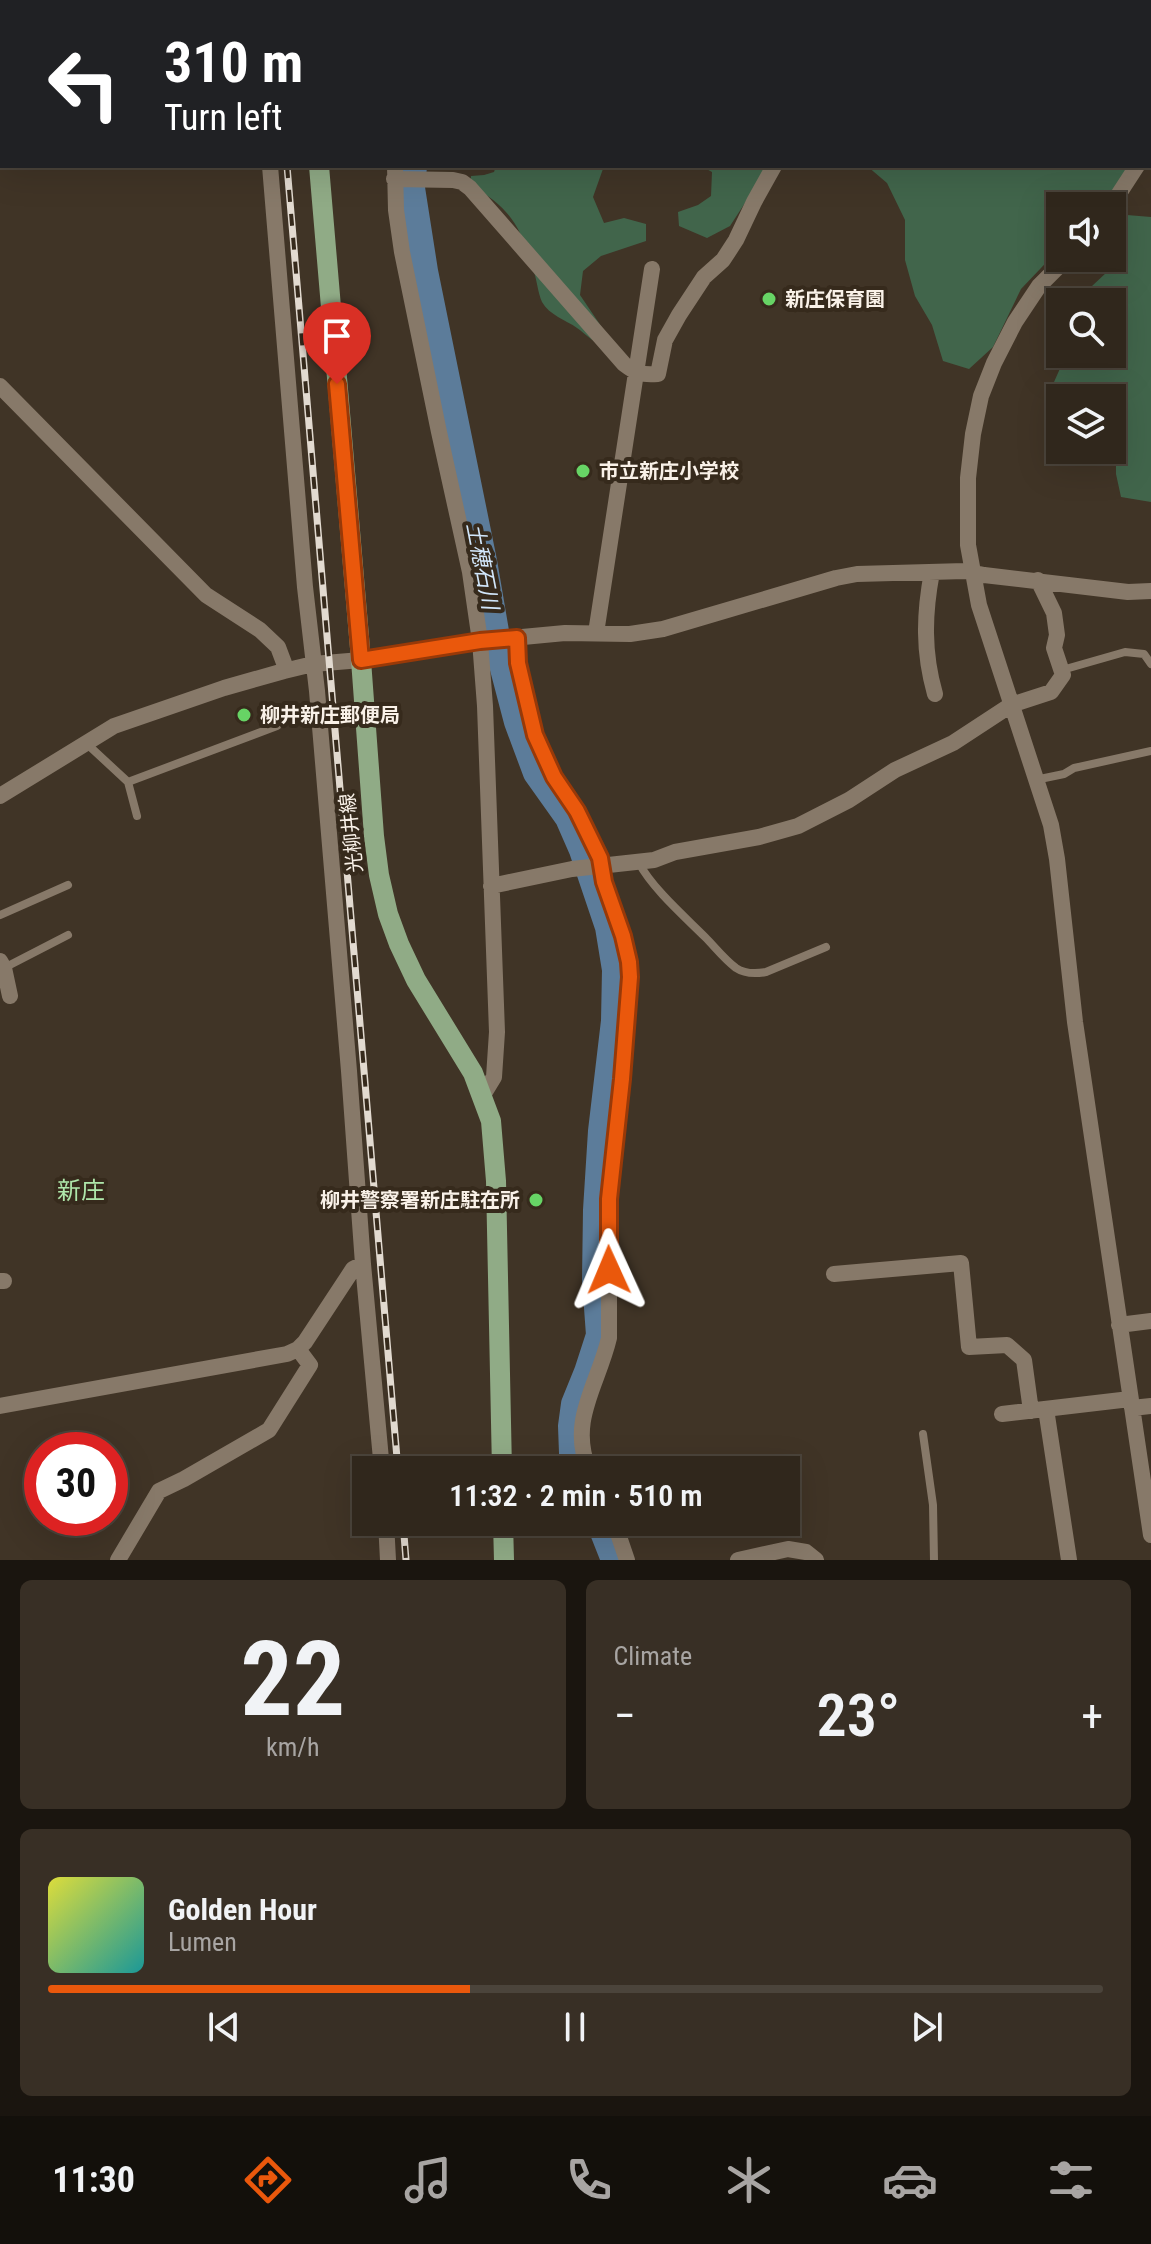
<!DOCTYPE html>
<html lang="en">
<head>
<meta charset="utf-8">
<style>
	body { margin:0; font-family:"Roboto Condensed","Noto Sans JP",sans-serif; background:#382f25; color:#f1f3f6; height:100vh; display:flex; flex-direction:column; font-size:30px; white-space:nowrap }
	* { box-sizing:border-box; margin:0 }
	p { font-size:26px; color:#a8a5a3 }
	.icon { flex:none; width:44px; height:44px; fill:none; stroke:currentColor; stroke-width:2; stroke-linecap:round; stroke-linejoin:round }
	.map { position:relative; height:1560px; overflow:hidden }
	.side { display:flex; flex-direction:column; gap:20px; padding:20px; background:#1a150f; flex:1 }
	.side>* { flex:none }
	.guide { position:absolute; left:0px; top:0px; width:1152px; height:168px; box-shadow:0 8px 32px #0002,0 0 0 2px #4b443b; background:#202124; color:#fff; overflow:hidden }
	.tools { position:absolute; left:1046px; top:192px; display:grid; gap:16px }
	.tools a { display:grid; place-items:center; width:80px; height:80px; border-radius:0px; background:#30271c; box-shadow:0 8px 32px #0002,0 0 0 2px #4b443b; font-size:40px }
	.speed { position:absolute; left:24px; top:1432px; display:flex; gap:16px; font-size:40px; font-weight:700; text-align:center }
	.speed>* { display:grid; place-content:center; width:104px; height:104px; border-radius:50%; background:#30271c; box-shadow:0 8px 32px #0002,0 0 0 2px #4b443b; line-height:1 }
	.speed .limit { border:12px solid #d22; background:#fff; color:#111 }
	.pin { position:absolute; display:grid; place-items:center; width:68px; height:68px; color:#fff; margin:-82px -34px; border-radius:50% 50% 50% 0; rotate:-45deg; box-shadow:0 0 8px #0007 }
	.pin .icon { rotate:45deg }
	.me { position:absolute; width:88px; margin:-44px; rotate:359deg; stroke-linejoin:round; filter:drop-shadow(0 0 6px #0008) }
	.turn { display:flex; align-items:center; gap:28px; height:168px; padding:0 32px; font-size:36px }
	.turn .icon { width:104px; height:104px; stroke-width:2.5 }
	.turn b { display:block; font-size:56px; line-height:68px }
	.big { font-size:60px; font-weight:600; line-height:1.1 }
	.side .widget { flex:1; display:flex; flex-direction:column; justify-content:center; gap:12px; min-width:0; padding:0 28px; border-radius:12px; background:#382f25 }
	.side .dial { align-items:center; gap:0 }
	.dial b { font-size:104px; line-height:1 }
	.song { display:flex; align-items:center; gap:24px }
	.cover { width:96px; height:96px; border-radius:12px; background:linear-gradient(135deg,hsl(60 70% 55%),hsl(180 70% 35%)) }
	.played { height:8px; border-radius:4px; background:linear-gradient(90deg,#ea580c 40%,#4b443b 40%) }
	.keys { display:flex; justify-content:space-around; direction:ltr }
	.heat { display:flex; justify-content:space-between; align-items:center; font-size:44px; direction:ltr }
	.side .tiles { flex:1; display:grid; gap:20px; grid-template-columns:1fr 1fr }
	.widget:last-child { grid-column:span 2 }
	.trip { position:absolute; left:352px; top:1456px; width:448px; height:80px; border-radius:0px; background:#30271c; box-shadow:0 8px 32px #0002,0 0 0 2px #4b443b; font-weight:600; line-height:80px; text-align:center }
	.tabs { display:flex; height:128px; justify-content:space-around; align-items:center; background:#13100b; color:#a8a5a3 }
	.tabs .icon { width:56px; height:56px }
	.tabs .on { color:#ea580c }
	.tabs b { font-size:36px; color:#f1f3f6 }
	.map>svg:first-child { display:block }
	.green { fill:#41654b }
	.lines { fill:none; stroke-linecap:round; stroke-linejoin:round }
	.stream { stroke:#5c7c9a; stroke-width:4 }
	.river { stroke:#5c7c9a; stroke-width:26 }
	.lane { stroke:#877969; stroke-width:8 }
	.street { stroke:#877969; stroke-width:16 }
	.primary { stroke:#90ab86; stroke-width:20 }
	.rail-casing { stroke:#e2dad0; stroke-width:7 }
	.rail { stroke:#362a1c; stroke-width:4; stroke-dasharray:12; stroke-linecap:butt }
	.route-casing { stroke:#983908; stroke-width:20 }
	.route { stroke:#ea580c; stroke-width:14 }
	.poi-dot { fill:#67d465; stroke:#362a1c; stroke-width:3 }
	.labels { text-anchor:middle; stroke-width:8; stroke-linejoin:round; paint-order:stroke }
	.poi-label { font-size:20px; font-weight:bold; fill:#f9f1e8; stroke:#362a1c; text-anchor:start }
	.street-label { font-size:20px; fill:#f9f1e8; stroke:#362a1c }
	.water-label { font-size:22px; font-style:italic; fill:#d2e7fb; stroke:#362a1c }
	.quarter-label { font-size:24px; fill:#afe7ab; stroke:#362a1c }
</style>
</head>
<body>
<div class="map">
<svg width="1151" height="1560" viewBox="0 0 1151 1560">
	<rect width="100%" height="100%" fill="#403426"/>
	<path class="green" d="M510,0H678L676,2H509Z
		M496,166H604L593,197L604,223L624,218L646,224V241L601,256L583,271L580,295L603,329L602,345C591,341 586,334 577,328C566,320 549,315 542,302C538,293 537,281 534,272C522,230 511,206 470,186L471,176L484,175L494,172Z
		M701,166H769L730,226L707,238L679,226L678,212L698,205L711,196L712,172Z
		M867,166H1128L1115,191L1127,215L1151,217V502L1121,497L1116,474V452L1112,446V398H1060V430L1057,427L1054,382L1066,355L1112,354V302H1087L1086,300L1092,286L1107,272L1109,258H1112V206H1060V248L1021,289L993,347L969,369L943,361L932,325L915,296L905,260V220L887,183Z"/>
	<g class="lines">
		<path class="stream" d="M43,0L47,2
			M211,2L214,0"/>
		<path class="river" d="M462,2L463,0
			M414,166L412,188L425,271L484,561L501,661L517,722L536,773L568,818L582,850L608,927L615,970L614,1021L601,1131L596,1210L595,1280L599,1335L587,1372L574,1404L571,1426L572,1453L577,1470
			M599,1522L614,1560"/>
		<path class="lane" d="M1062,670L1125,652L1144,654L1151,664
			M87,744L128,782L277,726
			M1035,780L1064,774L1074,768L1151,751
			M128,782L137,816
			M639,863C652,888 685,917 705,937C715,947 724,959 736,968C745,974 755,974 766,972L826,947
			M0,915L68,885
			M4,968L68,935
			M923,1434L933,1505L934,1560"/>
		<path class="street" d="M73,0L78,2
			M253,0L254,2
			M188,2L191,0
			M438,2V0
			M857,2L858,0
			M1150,147L1151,145
			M270,166L305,587L317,691L349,1071L363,1264L382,1470
			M395,166L396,210L402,252L439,432L470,572L480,641L485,706L497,1032L494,1077L483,1095
			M394,179L453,180L462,182L470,188L624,364C637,374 641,375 658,374L665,340L679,315L704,277L723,260L736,240L754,202L774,166
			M1111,206L1137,166
			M1067,258L1039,286L1015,322L994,363L981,396L973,434L968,478V545L979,605L1051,825L1057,859L1075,1022L1151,1535
			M0,386L206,595L260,630L278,647L284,663V671
			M932,572C924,614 923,652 935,694
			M596,633L652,269
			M517,638L518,663L535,735L554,777L577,811L600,858L604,882L623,936L630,977L622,1079L612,1156L609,1199V1338C598,1385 568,1421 589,1470
			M0,796L114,726L224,688L284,671L313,664L361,660L480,641L565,633L630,634L663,629L836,578L857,574L965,571L984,575L1128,592L1151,591
			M491,886L572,869L654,860L675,852L759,837L798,826L849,800L895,770L953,743L1011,705L1051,692L1063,675L1054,648L1057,635L1054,613L1038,580
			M0,961L4,968L10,996
			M834,1274L961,1263L969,1347L1007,1345L1024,1360L1031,1411
			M0,1281H4
			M1119,1325L1151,1321
			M0,1406L287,1354L298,1349L305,1342L353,1269L363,1264
			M1132,1408L1151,1406
			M1046,1409L1069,1560
			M1002,1414L1130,1399
			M386,1522L388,1560
			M614,1522L627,1560
			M118,1560L159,1491L184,1479L269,1430L310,1365L298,1349
			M738,1560L788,1549L806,1552L816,1560"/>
		<path class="primary" d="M306,0V2
			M319,166L361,660L374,836L379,875L388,914L399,944L416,980L473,1073L491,1121L496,1181L502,1470
			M503,1522L504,1560"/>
		<defs>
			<path id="rail" d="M273,0V2
				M287,166L398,1470
				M403,1522L406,1560"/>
		</defs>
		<use href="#rail" class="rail-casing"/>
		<use href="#rail" class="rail"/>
	</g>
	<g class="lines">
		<defs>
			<path id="route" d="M337,384L361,660L480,641L517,638L518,663L535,735L554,777L577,811L600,858L604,882L623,936L629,962L630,977L622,1079L609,1199V1270"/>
		</defs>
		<use href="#route" class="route-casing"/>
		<use href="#route" class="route"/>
	</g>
	<g class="poi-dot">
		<circle cx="769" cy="299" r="8"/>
		<circle cx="583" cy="471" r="8"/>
		<circle cx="244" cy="715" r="8"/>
		<circle cx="536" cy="1200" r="8"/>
	</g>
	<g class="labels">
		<g class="poi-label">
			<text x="785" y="306">新庄保育園</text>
			<text x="599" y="478">市立新庄小学校</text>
			<text x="260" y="722">柳井新庄郵便局</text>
			<text x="520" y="1207" text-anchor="end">柳井警察署新庄駐在所</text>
		</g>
		<g class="street-label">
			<text transform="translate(351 833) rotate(-96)" y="7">光柳井線</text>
		</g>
		<g class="water-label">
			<text transform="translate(483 566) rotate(79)" y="8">土穂石川</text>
		</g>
		<g class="quarter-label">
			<text x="81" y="1199">新庄</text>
		</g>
	</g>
</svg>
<div class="tools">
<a><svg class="icon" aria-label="sound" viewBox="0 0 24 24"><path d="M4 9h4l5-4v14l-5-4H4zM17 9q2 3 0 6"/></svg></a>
<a><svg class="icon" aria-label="search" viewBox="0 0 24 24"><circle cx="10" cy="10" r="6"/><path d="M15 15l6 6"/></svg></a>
<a><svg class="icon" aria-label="layers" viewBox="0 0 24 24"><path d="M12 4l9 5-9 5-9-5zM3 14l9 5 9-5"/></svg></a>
</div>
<div class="speed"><div class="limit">30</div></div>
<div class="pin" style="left:337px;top:384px;background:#d93025"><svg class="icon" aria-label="arrive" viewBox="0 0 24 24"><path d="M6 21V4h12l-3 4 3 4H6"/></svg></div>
<svg class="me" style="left:609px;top:1270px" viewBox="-20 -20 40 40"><path d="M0-17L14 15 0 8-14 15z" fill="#ea580c" stroke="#fff" stroke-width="4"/></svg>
<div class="trip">11:32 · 2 min · 510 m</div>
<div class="guide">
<div class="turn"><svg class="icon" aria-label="left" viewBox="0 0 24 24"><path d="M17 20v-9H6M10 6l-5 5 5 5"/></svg><div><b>310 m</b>Turn left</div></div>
</div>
</div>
<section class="side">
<div class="tiles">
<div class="widget dial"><b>22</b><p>km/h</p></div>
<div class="widget"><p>Climate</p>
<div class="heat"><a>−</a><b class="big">23°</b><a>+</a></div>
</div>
<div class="widget">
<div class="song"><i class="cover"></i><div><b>Golden Hour</b><p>Lumen</p></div></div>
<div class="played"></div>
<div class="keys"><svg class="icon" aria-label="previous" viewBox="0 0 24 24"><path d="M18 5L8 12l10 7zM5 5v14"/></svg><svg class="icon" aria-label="pause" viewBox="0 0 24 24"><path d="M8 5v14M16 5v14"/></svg><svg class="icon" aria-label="next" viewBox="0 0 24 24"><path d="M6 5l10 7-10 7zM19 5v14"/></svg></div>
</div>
</div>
</section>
<nav class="tabs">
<b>11:30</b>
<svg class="icon on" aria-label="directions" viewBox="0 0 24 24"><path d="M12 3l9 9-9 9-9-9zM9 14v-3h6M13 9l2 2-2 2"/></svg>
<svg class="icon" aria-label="music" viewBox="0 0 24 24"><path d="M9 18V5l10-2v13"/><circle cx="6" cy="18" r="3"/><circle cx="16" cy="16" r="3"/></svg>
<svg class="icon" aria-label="phone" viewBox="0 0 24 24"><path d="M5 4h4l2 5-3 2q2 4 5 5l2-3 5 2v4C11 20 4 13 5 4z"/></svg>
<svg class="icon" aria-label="climate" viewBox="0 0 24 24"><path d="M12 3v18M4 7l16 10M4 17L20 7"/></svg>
<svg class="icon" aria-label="car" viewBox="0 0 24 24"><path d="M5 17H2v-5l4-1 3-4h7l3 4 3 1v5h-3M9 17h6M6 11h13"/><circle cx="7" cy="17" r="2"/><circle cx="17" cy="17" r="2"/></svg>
<svg class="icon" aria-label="filters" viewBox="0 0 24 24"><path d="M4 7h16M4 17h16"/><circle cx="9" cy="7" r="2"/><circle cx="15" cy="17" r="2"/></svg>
</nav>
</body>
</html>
